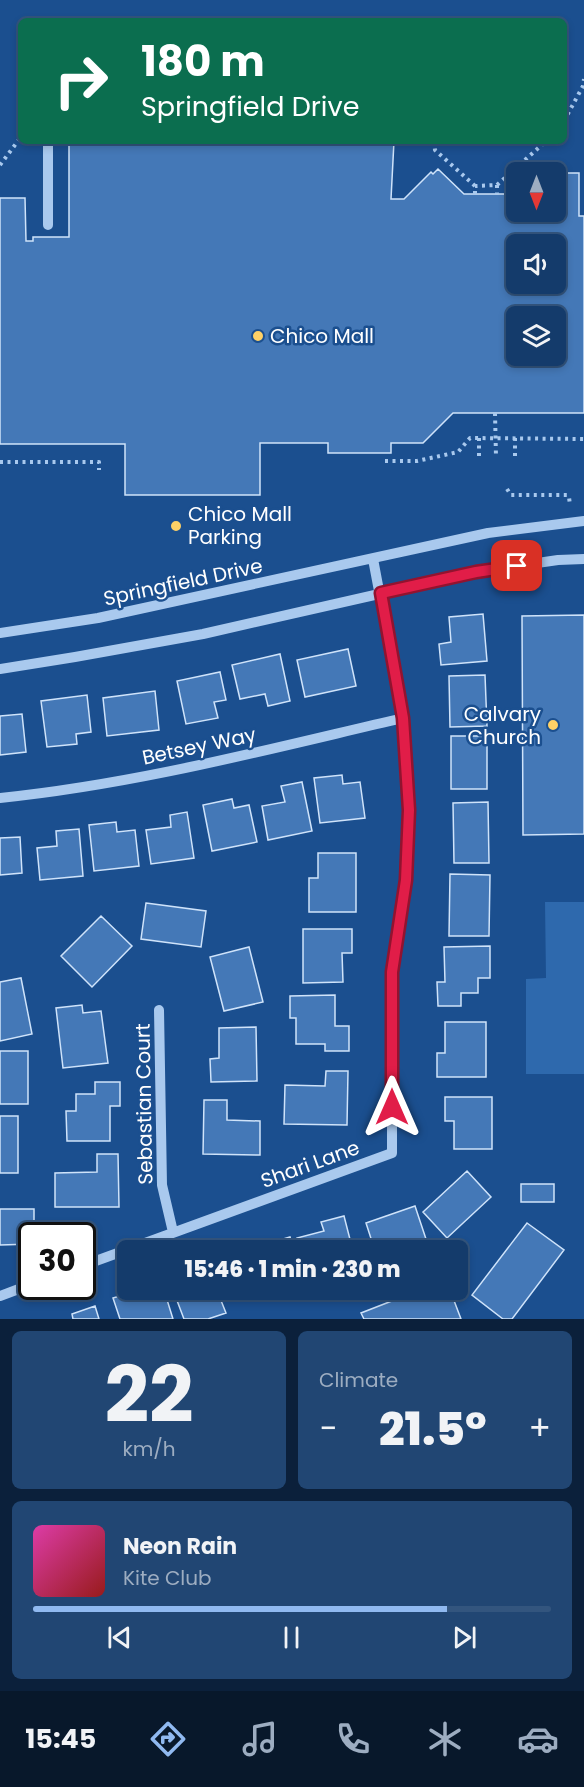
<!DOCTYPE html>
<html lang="en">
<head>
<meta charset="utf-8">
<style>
	body { margin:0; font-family:Poppins,sans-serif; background:#214673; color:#f1f3f6; height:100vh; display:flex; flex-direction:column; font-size:22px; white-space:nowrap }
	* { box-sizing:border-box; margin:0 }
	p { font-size:20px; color:#9dadc1 }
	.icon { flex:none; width:33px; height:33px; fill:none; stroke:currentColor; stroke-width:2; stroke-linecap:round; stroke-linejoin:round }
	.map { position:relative; height:1319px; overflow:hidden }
	.side { display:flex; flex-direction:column; gap:12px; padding:12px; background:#0b203b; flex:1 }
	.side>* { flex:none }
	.guide { position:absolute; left:18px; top:18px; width:549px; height:126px; border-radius:9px; box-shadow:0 3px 9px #0003,0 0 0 2px #33557e; background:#0b6e4f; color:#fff; overflow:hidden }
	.needle { width:39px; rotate:180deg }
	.fabs { position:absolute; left:506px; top:162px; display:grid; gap:12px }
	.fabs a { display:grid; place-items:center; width:60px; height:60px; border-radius:9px; background:#143b6b; box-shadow:0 3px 9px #0003,0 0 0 2px #33557e; font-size:30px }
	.speed { position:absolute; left:18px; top:1222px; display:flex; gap:12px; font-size:30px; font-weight:700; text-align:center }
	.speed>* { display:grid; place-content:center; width:78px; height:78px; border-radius:50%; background:#143b6b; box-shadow:0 3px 9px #0003,0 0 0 2px #33557e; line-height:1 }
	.speed .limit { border:3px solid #111; border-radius:9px; background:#fff; color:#111 }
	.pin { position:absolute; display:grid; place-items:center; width:51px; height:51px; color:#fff; margin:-26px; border-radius:12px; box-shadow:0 3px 9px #0006 }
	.me { position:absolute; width:66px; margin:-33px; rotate:0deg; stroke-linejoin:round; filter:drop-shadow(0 0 4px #0008) }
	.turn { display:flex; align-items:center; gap:21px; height:126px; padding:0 24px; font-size:27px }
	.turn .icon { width:78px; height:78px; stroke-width:2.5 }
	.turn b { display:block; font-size:42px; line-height:51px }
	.big { font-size:45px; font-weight:800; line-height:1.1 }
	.side .tile { flex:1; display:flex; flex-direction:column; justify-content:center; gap:9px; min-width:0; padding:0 21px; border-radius:9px; background:#214673 }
	.side .dial { align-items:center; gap:0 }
	.dial b { font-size:78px; line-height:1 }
	.song { display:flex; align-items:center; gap:18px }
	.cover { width:72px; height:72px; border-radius:9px; background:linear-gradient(135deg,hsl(320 70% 55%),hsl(0 70% 35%)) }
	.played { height:6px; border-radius:3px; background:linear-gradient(90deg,#90b9f0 80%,#33557e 80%) }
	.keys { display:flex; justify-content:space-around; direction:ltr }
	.heat { display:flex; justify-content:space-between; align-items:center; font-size:33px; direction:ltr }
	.side .tiles { flex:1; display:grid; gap:12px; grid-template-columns:1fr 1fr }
	.tile:last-child { grid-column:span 2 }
	.trip { position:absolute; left:117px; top:1240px; width:351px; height:60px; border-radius:9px; background:#143b6b; box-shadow:0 3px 9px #0003,0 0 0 2px #33557e; font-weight:800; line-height:60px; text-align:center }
	.dock { display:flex; height:96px; justify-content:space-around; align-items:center; background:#08182b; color:#9dadc1 }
	.dock .icon { width:42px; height:42px }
	.dock .current { color:#90b9f0 }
	.dock b { font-size:27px; color:#f1f3f6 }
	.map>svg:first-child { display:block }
	.green { fill:#2e69ad }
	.building { fill:#4478b7; stroke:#cfe3fa; stroke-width:1.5; fill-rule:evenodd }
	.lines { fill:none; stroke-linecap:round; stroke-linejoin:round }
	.path { stroke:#a9c9ee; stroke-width:4; stroke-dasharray:3 4.5; stroke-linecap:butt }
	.minor { stroke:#a9c9ee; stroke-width:10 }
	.route-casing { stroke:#92132f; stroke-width:15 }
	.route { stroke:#e11d48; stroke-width:10 }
	.poi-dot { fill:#ffd166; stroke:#1b4f8f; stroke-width:2 }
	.labels { text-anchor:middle; stroke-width:5; stroke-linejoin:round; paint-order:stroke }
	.poi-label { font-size:20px; fill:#fff; stroke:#1b4f8f; text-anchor:start }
	.street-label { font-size:20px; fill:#fff; stroke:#1b4f8f }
</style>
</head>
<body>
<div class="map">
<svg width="584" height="1319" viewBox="0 0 584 1319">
	<rect width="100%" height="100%" fill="#1b4f8f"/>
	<path class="green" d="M545,902H584V1074H526V979L546,978Z"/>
	<path class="building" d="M69,141H394L391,199H404L431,172L433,174L438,169L464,194H508L516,186V212H555V173H579V216H584V413H453L423,443H391V453H328V443H260V495H125V444H0V198H25L26,241H33V237H69ZM516,244H555V284H516ZM516,316H555V356H516Z
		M483,614L487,661L441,665L439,644L451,642L449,617Z
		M584,615V834L523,835L522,616Z
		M348,649L356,686L305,697L297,660Z
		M280,654L290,701L268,706L265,694L240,699L232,665Z
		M220,672L226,700L214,702L218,718L186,724L177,681Z
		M485,675L487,726L450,727L449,676Z
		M155,691L159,730L107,736L103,698Z
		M87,695L91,732L76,734L77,744L47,747L41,701Z
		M22,714L26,752L0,755V716Z
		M451,736H487V789H451Z
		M342,775L343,784L360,782L365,818L320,823L314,778Z
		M302,782L312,831L268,840L262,806L285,802L281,786Z
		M232,799L234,808L249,805L257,842L212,851L203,805Z
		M488,802L489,863H454L453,803Z
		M187,812L194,858L151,864L146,830L171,827L170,815Z
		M116,822L117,832L135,830L139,866L94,871L89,825Z
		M79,829L83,876L40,880L37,848L57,846L56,831Z
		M20,837L22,873L0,875V838Z
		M318,853H356V912H309V878H318Z
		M450,874L490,875L489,936H449Z
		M146,903L206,911L201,947L141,939Z
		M101,916L132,946L92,987L61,956Z
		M303,929H352V953H342L343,982L303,983Z
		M490,946V978H478V993H461V1006H438L437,982H445L444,947Z
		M249,947L263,1002L224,1011L210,957Z
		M21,978L32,1034L0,1041V982Z
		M335,995V1026H349V1051H325V1044H296V1018H290V996Z
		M82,1005L83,1013L101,1011L108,1063L63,1068L56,1008Z
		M445,1022H486V1077H437V1053H445Z
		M256,1027L257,1081L211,1082L210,1059L219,1058V1028Z
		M0,1051H28V1104H0Z
		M326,1071H348L347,1125L284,1124L285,1085L325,1086Z
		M95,1082H120V1106H110V1141H67L66,1111H76V1094H95Z
		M445,1097H492V1149H454V1121H445Z
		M204,1100H227V1120L260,1121V1155L203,1154Z
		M0,1116H18V1173H0Z
		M97,1154H118L119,1207H55V1173L97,1172Z
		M467,1171L491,1197L447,1238L423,1212Z
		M521,1184H554V1202H521Z
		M415,1206L427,1242L400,1251H375L366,1223Z
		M0,1209H34V1236H32V1244L0,1245Z
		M344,1216L353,1251H300L297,1238L324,1231L321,1222Z
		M527,1223L564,1250L512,1319H503L472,1295Z
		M290,1237L295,1251H243Z
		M140,1290H164L173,1319H120L113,1298Z
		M173,1290H236L237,1292L220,1298L226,1313L208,1319H184Z
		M420,1290H450L461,1319H364L361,1313Z
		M95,1306L99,1319H73L72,1314Z"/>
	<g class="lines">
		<path class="path" d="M246,21L250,18
			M564,121L583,86L584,79
			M434,141L435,150L475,186
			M0,165L21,137
			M497,185L546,141
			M475,194V186L497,185V194
			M495,413L496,457
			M479,438V457
			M515,438V457
			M385,461H417L458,452L470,438L584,439
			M0,462H99V470
			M507,489L511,495H567L569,497L570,505"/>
		<path class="minor" d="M48,141V225
			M0,633L98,618L488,533L584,521
			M0,669L75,657L203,634L476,572L558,560L584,559
			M0,798C137,784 269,749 403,718
			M159,1010L162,1185L173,1232
			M82,1266L392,1153V972L407,880L409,810L403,718L373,559
			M0,1296L32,1284"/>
	</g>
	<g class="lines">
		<defs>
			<path id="route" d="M392,1107V972L406,880L409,810L403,718L381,593L476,572L517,566"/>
		</defs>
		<use href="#route" class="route-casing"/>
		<use href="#route" class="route"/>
	</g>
	<g class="poi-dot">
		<circle cx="258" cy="336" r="6"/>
		<circle cx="176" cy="526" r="6"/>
		<circle cx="553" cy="725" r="6"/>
	</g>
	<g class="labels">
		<g class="poi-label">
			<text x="270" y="343">Chico Mall</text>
			<text x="188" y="521">Chico Mall<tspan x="188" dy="23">Parking</tspan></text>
			<text x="541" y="721" text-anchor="end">Calvary<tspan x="541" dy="23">Church</tspan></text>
		</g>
		<g class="street-label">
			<text transform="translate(183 582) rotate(-12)" y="7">Springfield Drive</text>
			<text transform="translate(199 746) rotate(-12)" y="7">Betsey Way</text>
			<text transform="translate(144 1104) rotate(-91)" y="7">Sebastian Court</text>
			<text transform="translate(310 1164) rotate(-20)" y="7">Shari Lane</text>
		</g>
	</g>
</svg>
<div class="fabs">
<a><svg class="needle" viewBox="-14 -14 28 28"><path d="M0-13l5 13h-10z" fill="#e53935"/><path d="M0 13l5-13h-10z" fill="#9dadc1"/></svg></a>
<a><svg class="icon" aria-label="sound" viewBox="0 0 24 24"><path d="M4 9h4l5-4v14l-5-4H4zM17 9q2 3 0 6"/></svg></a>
<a><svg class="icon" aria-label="layers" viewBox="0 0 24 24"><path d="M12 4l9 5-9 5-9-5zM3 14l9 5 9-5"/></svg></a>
</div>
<div class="speed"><div class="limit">30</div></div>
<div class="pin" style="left:517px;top:566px;background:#d93025"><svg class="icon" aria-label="arrive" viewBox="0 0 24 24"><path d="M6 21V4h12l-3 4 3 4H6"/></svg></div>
<svg class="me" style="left:392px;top:1107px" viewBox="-20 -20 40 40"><path d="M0-17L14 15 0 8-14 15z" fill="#e11d48" stroke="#fff" stroke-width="4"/></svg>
<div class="trip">15:46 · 1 min · 230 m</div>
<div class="guide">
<div class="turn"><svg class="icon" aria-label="right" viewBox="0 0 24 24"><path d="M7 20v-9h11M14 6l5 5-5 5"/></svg><div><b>180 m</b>Springfield Drive</div></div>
</div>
</div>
<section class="side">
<div class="tiles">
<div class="tile dial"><b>22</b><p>km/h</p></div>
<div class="tile"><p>Climate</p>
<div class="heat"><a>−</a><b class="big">21.5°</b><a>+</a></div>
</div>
<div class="tile">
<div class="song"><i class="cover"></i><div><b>Neon Rain</b><p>Kite Club</p></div></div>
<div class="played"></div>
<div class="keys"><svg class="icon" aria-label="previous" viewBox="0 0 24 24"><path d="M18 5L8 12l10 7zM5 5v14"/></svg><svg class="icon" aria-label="pause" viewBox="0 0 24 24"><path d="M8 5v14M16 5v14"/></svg><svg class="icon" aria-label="next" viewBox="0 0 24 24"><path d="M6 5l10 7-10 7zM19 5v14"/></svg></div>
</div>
</div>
</section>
<nav class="dock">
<b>15:45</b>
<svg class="icon current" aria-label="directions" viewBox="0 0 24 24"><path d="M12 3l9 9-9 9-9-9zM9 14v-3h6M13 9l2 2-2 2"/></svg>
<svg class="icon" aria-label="music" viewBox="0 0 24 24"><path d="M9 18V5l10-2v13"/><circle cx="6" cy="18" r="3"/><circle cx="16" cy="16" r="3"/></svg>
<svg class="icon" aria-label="phone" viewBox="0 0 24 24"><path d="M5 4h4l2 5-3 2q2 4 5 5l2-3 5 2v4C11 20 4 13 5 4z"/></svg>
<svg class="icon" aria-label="climate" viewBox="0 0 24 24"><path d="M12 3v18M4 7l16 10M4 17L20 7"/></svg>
<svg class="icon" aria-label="car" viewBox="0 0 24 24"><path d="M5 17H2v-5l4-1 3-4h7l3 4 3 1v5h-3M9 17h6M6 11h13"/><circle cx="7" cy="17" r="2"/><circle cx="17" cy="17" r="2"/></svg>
</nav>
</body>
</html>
